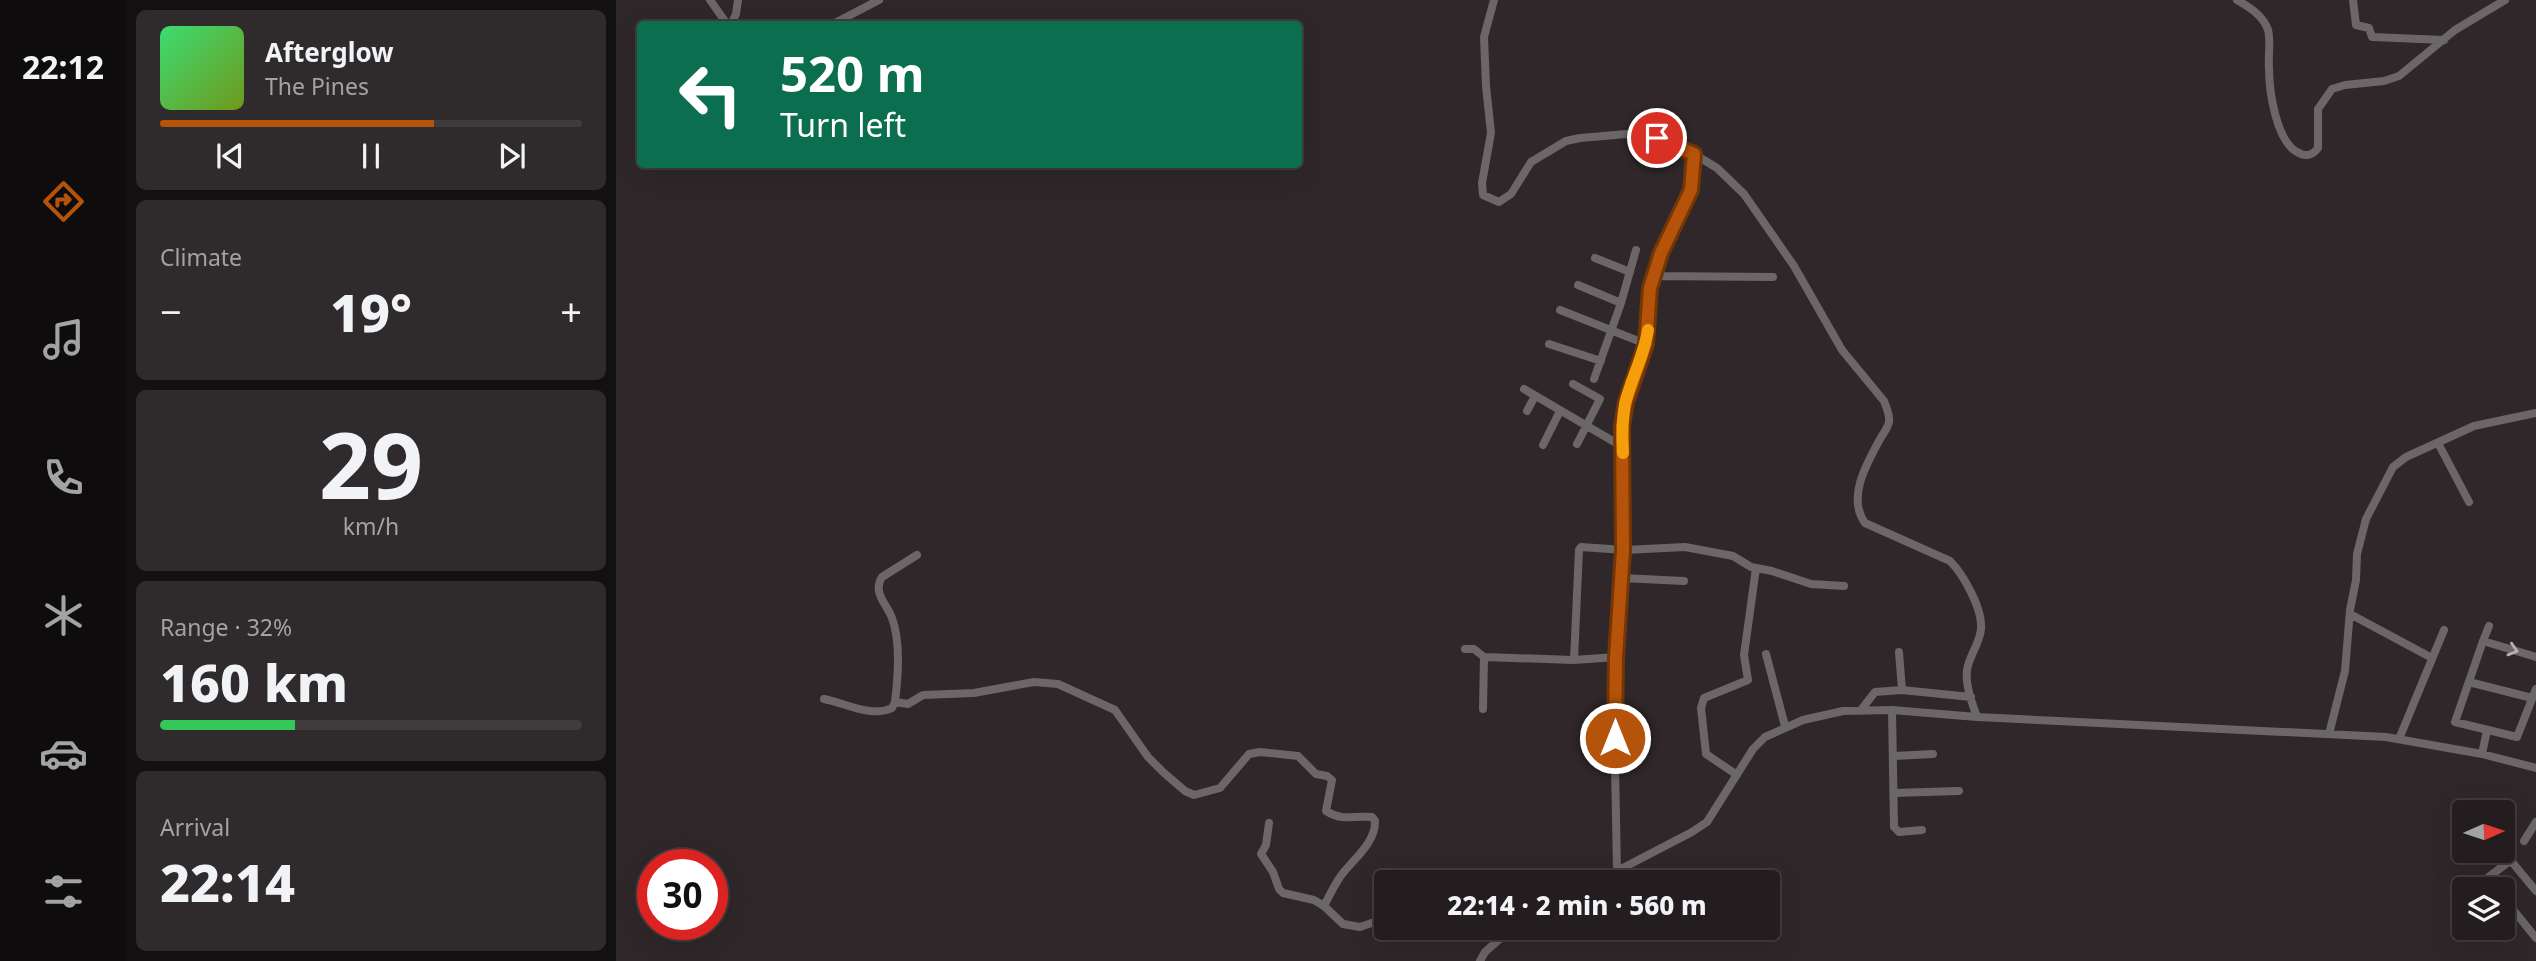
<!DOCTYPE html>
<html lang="en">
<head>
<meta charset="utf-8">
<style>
	body { margin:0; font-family:"Noto Sans",sans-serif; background:#2f2a2c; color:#f1f3f6; height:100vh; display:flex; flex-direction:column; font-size:26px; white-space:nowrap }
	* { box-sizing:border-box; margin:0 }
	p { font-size:23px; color:#a3a2a4 }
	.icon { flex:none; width:38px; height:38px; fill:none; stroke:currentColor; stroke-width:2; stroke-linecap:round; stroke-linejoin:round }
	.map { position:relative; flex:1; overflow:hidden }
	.sheet { display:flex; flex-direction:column; gap:10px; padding:10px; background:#131011; width:490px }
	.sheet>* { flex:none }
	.guide { position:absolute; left:21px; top:21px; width:665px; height:147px; border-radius:7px; box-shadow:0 7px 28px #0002,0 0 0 2px #403b3d; background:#0b6e4f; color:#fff; overflow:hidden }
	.needle { width:46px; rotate:87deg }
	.buttons { position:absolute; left:1836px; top:800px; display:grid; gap:14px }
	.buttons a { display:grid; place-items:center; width:63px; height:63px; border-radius:7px; background:#231d1f; box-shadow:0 7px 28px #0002,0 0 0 2px #403b3d; font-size:35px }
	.speed { position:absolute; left:21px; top:849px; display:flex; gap:14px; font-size:35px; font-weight:700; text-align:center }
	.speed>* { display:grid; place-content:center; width:91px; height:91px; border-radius:50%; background:#231d1f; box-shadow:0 7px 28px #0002,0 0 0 2px #403b3d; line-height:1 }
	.speed .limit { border:10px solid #d22; background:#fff; color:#111 }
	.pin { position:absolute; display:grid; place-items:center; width:60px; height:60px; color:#fff; margin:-30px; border:4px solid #fff; border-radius:50%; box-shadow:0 2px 7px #0007 }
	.me { position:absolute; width:77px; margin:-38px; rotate:0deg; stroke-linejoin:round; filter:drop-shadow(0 0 5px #0008) }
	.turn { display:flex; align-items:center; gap:24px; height:147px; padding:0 28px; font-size:32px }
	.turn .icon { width:91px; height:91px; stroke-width:2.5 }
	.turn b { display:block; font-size:49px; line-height:60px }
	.big { font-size:52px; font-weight:800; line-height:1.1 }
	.sheet .card { flex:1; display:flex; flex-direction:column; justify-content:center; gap:10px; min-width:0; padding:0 24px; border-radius:10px; background:#2f2a2c }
	.sheet .dial { align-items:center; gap:0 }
	.dial b { font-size:91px; line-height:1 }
	.song { display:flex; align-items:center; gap:21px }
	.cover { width:84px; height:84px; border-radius:10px; background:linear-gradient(135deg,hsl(140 70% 55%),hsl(80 70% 35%)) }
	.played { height:7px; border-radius:4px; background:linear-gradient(90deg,#b45309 65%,#403b3d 65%) }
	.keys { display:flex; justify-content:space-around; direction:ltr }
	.heat { display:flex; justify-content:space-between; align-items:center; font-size:38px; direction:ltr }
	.charge { height:10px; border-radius:5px; background:linear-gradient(90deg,#34c759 32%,#403b3d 0) }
	.trip { position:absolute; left:758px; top:870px; width:406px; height:70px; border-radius:7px; background:#231d1f; box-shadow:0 7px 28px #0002,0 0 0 2px #403b3d; font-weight:800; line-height:70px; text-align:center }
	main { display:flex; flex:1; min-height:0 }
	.tabs { display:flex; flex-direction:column; width:126px; justify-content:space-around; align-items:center; background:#0e0c0c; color:#a3a2a4 }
	.tabs .icon { width:49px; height:49px }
	.tabs .selected { color:#b45309 }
	.tabs b { font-size:32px; color:#f1f3f6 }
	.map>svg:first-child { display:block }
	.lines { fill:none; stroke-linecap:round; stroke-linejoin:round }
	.minor { stroke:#6b6766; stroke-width:8 }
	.oneway { stroke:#b6b1b2 }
	.route-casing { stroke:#753606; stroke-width:18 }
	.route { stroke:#b45309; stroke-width:12 }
	.slow { stroke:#f59e0b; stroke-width:12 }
</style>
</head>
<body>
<main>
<nav class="tabs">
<b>22:12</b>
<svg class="icon selected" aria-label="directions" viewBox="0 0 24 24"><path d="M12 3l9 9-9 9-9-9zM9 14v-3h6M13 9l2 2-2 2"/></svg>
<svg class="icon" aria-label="music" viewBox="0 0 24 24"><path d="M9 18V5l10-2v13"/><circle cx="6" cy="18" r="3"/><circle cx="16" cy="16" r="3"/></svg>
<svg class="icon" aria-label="phone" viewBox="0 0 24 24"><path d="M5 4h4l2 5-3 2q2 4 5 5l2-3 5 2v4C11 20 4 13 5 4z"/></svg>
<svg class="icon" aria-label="climate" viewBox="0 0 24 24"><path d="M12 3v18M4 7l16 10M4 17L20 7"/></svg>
<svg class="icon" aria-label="car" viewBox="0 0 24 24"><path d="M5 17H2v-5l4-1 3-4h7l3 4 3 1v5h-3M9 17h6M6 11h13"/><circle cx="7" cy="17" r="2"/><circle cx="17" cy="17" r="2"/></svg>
<svg class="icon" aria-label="filters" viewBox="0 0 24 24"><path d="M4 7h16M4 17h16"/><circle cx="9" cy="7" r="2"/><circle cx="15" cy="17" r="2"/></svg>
</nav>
<section class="sheet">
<div class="card">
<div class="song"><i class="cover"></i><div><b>Afterglow</b><p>The Pines</p></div></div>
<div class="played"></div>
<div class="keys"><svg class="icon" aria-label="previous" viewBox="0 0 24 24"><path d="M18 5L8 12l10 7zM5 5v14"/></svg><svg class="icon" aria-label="pause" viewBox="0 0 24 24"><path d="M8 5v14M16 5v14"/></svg><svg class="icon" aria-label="next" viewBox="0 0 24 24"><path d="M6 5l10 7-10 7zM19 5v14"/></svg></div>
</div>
<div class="card"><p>Climate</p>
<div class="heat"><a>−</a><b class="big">19°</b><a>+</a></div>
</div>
<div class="card dial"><b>29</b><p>km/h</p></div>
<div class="card"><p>Range · 32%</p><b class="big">160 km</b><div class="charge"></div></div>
<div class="card"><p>Arrival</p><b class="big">22:14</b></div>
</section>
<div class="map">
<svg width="1920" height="961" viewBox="0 0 1920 961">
	<rect width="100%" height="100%" fill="#2f2729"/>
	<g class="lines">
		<path class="minor" d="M94,0L111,24
			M878,0L868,37L870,86L875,133L866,183L867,195L883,202L895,194L915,162L950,141L964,138L1022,133L1041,138L1078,154L1101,168L1128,194L1178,266L1226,350L1268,401C1270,407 1274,414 1273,422C1272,428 1266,435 1263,441C1250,465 1231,498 1249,523L1334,561C1347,574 1367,609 1365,629C1364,643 1353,656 1351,670C1349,685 1356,703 1361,717
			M1621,0C1633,7 1647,15 1652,30C1655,41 1652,56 1653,68C1653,90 1660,143 1683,153C1690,157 1697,155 1702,148V109L1716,89L1729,85L1768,81L1783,76L1839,30L1889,0
			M1737,0L1740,25L1753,28L1756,37L1828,40
			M115,24L120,14L122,0
			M217,24L263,0
			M979,258L1014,272
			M1038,276L1157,277
			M962,285L1005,303
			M944,310L1030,344
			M933,344L985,361
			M978,379L1005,303L1020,250
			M957,384L984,399L961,444
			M908,389L1007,447
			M911,411L919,396
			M1822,443L1853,502
			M927,445L944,411
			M301,555L266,577C256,593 271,604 276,618C285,643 282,676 279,702L292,704L307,695L358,693L418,682L442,684L499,710L532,757L547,772L569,791L578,795L604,788L633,754L644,752L682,756L700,774L711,776L716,780L710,811C728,822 737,815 756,817L759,821C760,843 736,860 724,877C718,886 713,896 708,906
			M1006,578L1068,581
			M1734,614L1816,658
			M1867,641L1873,626
			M849,649H858L868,657L958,660L1000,657
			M1283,652L1286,690L1355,697
			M1150,654L1169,726
			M1920,657L1867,641L1839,722L1901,737L1920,689
			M958,660L963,550L965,547L1008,550L1069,547L1117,556L1135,567L1156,571L1195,584L1228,586
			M1853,682L1916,698
			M208,699C229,703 255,718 276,708L279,702
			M867,709L868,657
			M1245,710L1259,692L1286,690
			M1276,710L1278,827L1283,832L1306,830
			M1713,734L1729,671L1734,610L1740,580L1741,554L1750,519L1777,467L1790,457L1858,426L1920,413
			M1783,739L1828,630
			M1866,754L1871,730
			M1278,756L1317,754
			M1121,775L1090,754L1085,708L1088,698L1132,680L1128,655L1140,568
			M1278,793L1343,791
			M1844,818L1848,820
			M653,823L650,845L645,854L657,872L663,889L667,893L698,900L708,906L727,924L744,927L770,918
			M1908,841L1920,822
			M1886,850L1920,891
			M1001,871L998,711L1008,550L1006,426L1010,402L1030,344L1034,288L1045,253L1075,190L1078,154
			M1873,879L1881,889
			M952,882L1001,871L1076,832L1091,822L1137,749L1149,737L1187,720L1227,711L1276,710L1361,717L1770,737L1866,754L1920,768
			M1857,889L1895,860
			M1886,896L1920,938
			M1846,897L1848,895
			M864,961L869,952L896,928"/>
	</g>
	<defs><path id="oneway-chevron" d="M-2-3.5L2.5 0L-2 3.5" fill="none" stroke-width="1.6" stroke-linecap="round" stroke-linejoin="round" transform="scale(1.75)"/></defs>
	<use class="oneway" href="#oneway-chevron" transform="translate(1897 650) rotate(17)"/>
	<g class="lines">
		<defs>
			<path id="route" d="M999,738L1000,657L1007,550L1006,426L1010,402L1030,344L1034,288L1045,253L1075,190L1078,154L1041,138"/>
		</defs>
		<use href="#route" class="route-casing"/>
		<use href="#route" class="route"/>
		<path class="slow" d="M1007,453C1006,436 1006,420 1009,404C1015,379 1028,356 1032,330"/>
	</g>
</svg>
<div class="buttons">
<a><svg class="needle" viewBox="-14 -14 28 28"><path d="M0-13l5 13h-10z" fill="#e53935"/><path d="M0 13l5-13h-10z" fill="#a3a2a4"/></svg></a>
<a><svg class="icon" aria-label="layers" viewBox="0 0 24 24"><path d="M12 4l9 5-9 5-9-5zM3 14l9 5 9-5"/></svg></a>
</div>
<div class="speed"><div class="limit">30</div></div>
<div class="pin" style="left:1041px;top:138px;background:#d93025"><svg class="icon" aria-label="arrive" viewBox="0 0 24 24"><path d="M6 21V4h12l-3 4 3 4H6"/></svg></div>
<svg class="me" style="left:999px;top:738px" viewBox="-20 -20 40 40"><circle r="17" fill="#b45309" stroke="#fff" stroke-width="3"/><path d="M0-11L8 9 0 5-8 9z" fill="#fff"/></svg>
<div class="trip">22:14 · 2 min · 560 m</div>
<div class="guide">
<div class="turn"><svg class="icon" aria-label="left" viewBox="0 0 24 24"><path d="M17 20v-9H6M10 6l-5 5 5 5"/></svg><div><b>520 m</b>Turn left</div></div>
</div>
</div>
</main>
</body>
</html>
